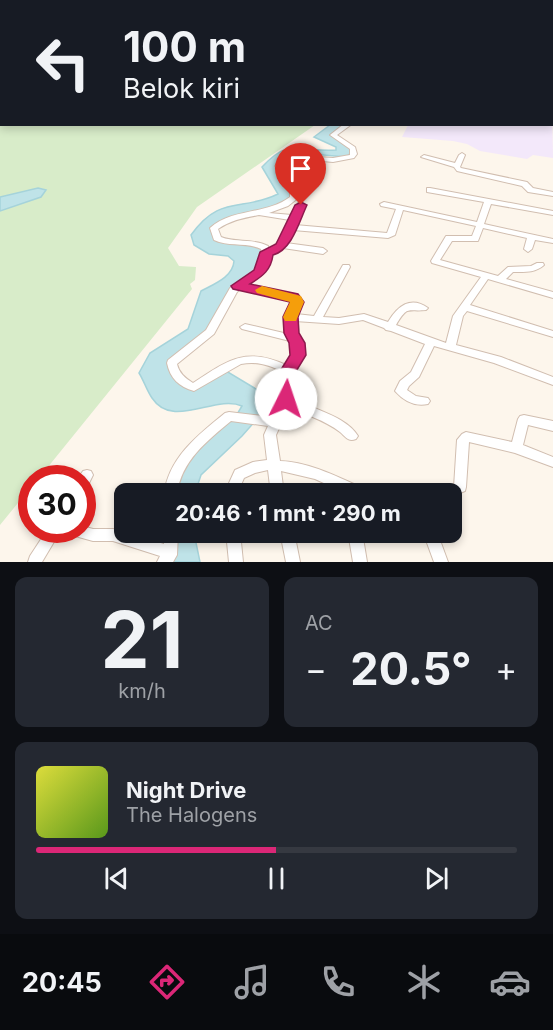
<!DOCTYPE html>
<html lang="id">
<head>
<meta charset="utf-8">
<style>
	body { margin:0; font-family:Inter,sans-serif; background:#242831; color:#f1f3f6; height:100vh; display:flex; flex-direction:column; font-size:22px; white-space:nowrap }
	* { box-sizing:border-box; margin:0 }
	p { font-size:20px; color:#9ea1a6 }
	.icon { flex:none; width:33px; height:33px; fill:none; stroke:currentColor; stroke-width:2; stroke-linecap:round; stroke-linejoin:round }
	.map { position:relative; height:562px; overflow:hidden }
	.side { display:flex; flex-direction:column; gap:15px; padding:15px; background:#0d0f14; flex:1 }
	.side>* { flex:none }
	.top-card { position:absolute; left:0px; top:0px; width:554px; height:126px; box-shadow:0 3px 9px #0003; background:#171b24; color:#f1f3f6; overflow:hidden }
	.speed { position:absolute; left:18px; top:465px; display:flex; gap:12px; font-size:30px; font-weight:700; text-align:center }
	.speed>* { display:grid; place-content:center; width:78px; height:78px; border-radius:50%; background:#171b24; box-shadow:0 3px 9px #0003; line-height:1 }
	.speed .limit { border:9px solid #d22; background:#fff; color:#111 }
	.pin { position:absolute; display:grid; place-items:center; width:51px; height:51px; color:#fff; margin:-62px -26px; border-radius:50% 50% 50% 0; rotate:-45deg; box-shadow:0 0 6px #0007 }
	.pin .icon { rotate:45deg }
	.me { position:absolute; width:66px; margin:-33px; rotate:4deg; stroke-linejoin:round; filter:drop-shadow(0 0 4px #0008) }
	.turn { display:flex; align-items:center; gap:21px; height:126px; padding:0 24px; font-size:27px }
	.turn .icon { width:78px; height:78px; stroke-width:2.5 }
	.turn b { display:block; font-size:42px; line-height:51px }
	.big { font-size:45px; font-weight:700; line-height:1.1 }
	.side .tile { flex:1; display:flex; flex-direction:column; justify-content:center; gap:9px; min-width:0; padding:0 21px; border-radius:12px; background:#242831 }
	.side .dial { align-items:center; gap:0 }
	.dial b { font-size:78px; line-height:1 }
	.song { display:flex; align-items:center; gap:18px }
	.cover { width:72px; height:72px; border-radius:9px; background:linear-gradient(135deg,hsl(60 70% 55%),hsl(90 70% 35%)) }
	.played { height:6px; border-radius:3px; background:linear-gradient(90deg,#db2777 50%,#363941 50%) }
	.keys { display:flex; justify-content:space-around; direction:ltr }
	.heat { display:flex; justify-content:space-between; align-items:center; font-size:33px; direction:ltr }
	.side .tiles { flex:1; display:grid; gap:15px; grid-template-columns:1fr 1fr }
	.tile:last-child { grid-column:span 2 }
	.trip { position:absolute; left:114px; top:483px; width:348px; height:60px; border-radius:12px; background:#171b24; box-shadow:0 3px 9px #0003; font-weight:700; line-height:60px; text-align:center }
	.dock { display:flex; height:96px; justify-content:space-around; align-items:center; background:#090b0e; color:#9ea1a6 }
	.dock .icon { width:42px; height:42px }
	.dock .on { color:#db2777 }
	.dock b { font-size:27px; color:#f1f3f6 }
	.map>svg:first-child { display:block }
	.education { fill:#f3e8fa }
	.green { fill:#d8ecc9 }
	.water { fill:#bfe3e8; stroke:#a5d3da; stroke-width:1.5 }
	.lines { fill:none; stroke-linecap:round; stroke-linejoin:round }
	.taxiway { fill:#dbcfda; fill-rule:evenodd }
	.runway { fill:#dbcfda; fill-rule:evenodd }
	.street-casing { stroke:#d1beb0; stroke-width:2 }
	.street { fill:#fff; fill-rule:evenodd }
	.route { fill:#db2777; stroke:#8e194d; stroke-width:1.5 }
	.slow { fill:#f59e0b }
</style>
</head>
<body>
<div class="map">
<svg width="553" height="562" viewBox="0 0 553 562">
	<rect width="100%" height="100%" fill="#fdf6ec"/>
	<path class="education" d="M552,102L553,158L533,155L527,159L480,151L467,144L453,141L402,137L408,125L552,124Z"/>
	<path class="green" d="M0,124L315,125L197,207L168,248L179,266L196,267L195,280L190,284L192,289L39,478H32L31,487L0,525Z"/>
	<path class="water" d="M330,125H346L331,134L353,151L346,157L301,153L287,154L276,166L295,191L291,201L218,225L217,238L250,242L265,248V263L238,286L219,319L172,363L190,387L223,369L256,389L263,406L257,419L242,436L201,475L195,493H170L179,465L236,416L242,406C215,394 173,430 152,398C147,391 144,381 139,373L150,353L188,329L201,291C214,284 233,277 234,261L228,256L209,254L194,245L191,235C220,194 241,212 278,194L262,167C292,135 300,153 336,150V147L314,137Z
		M38,188L46,190L41,197L0,211V197Z
		M171,533H194L200,562H164Z"/>
	<g class="lines">
		<path class="taxiway" d="M2,0H15L14,2Z
			M57,0H67L56,2Z
			M76,0H102L103,2H77Z
			M0,37H2L0,44Z"/>
		<path class="runway" d="M0,33H2V51H0Z"/>
		<defs>
			<path id="street" d="M427,0H431L432,2H428Z
				M441,0H445L446,2H442Z
				M463,0H469L467,1Z
				M530,0L542,1L544,2H529Z
				M552,6H553V8H552Z
				M552,15H553V17H552Z
				M552,24H553V26H552Z
				M552,47H553V49H552Z
				M552,87H553V91H552Z
				M344,124H352L337,135L355,147L357,154L354,158L333,162L291,158L282,166L298,188V198L288,206L269,213L292,215L298,203H301L305,205L295,225L387,233L396,209L381,206L380,204L384,202L477,222L484,202L427,192V188H430L553,211V215L491,204L484,224L553,239V243L535,240L532,249L528,252L524,249L527,238L483,228L478,241H452L440,260L498,276L508,267L531,266L537,263H543L544,265C535,273 525,272 513,272L506,279L553,292V298L488,279L470,305L553,331V337L467,311L463,316L456,345L501,357L553,377V385L494,363L434,346L419,377L409,386L407,390L416,396L428,398L430,401L428,404C415,407 404,401 395,391L400,381L411,372L425,344L391,331L386,330L384,328L363,320L339,324L295,321L303,355L293,370L294,383L292,397C312,410 345,415 358,436L356,439C348,442 346,437 340,432C325,420 305,415 289,406L276,435L280,461C310,462 340,478 367,490L368,494H348L315,479L281,471L284,494H271L268,470L255,473L244,478L237,494H224L235,470L253,462L267,460L264,435L268,426L231,421C207,441 181,461 177,494H164C169,457 198,435 225,413L229,412L272,417C279,402 284,389 283,372C269,365 257,361 241,364L194,391C179,387 170,378 167,363L168,360L206,330L230,288L255,271L263,258L261,249C246,242 229,247 214,240L210,228C232,208 266,215 290,197V188L275,166L288,155L333,158L350,155V149L330,135ZM403,210L476,226L472,236H446L431,261L432,263L481,277L453,316L446,343L396,325C408,305 407,312 426,310L428,308C410,295 397,307 388,322L364,314L339,318L323,317L350,267L349,265H343L314,316L296,314L302,302L296,295L247,285L262,275L271,258V255L279,252L283,248L323,254L327,251L323,248L286,243L293,230L388,238L395,235ZM259,215L290,220C284,230 280,244 269,249L268,246C253,238 236,243 221,237L218,229C231,220 244,218 259,215ZM240,289L290,299L292,302L285,317L288,334L245,324L240,327L242,329L290,341L293,355L286,365C245,346 227,361 193,383C185,378 179,373 177,364L214,334L237,292Z
				M462,153L465,155L460,167L461,168L527,182L533,188L553,192V196L528,192L522,186L457,171L454,167L421,157L424,155L455,163L459,155Z
				M524,415L553,421V431L528,425L523,445L553,457V467L515,453L469,442L466,487L465,491L460,493L455,491L454,487L457,440L462,434L466,432L512,442L518,419L520,416Z
				M87,470L91,471L93,475L87,487L82,488V478H78L83,471Z
				M82,526L93,529H113L164,544V532H178L177,555L173,562H157L160,556L113,541H93L68,534L66,530H82Z
				M47,530H61L42,562H28L30,556Z
				M226,532H240L243,562H229Z
				M280,532H294L300,562H286Z
				M348,532H362L367,562H353Z
				M423,532H437L448,562H434Z"/>
		</defs>
		<use href="#street" class="street-casing"/>
		<use href="#street" class="street"/>
	</g>
	<path class="route" d="M301,202L307,205C299,222 292,250 273,255C271,270 263,276 250,284L298,294L304,302L298,317L299,333L305,343L306,355L295,373C298,384 298,394 292,404L286,406L280,404L278,399L281,384L279,373L290,355L289,343L284,333L283,317L290,302L233,289L231,286L254,270L260,252L276,244L295,205Z"/>
	<path class="slow" d="M262,286L301,296L304,302L296,321H285L283,317L290,302L257,293L255,290Z"/>
</svg>
<div class="speed"><div class="limit">30</div></div>
<div class="pin" style="left:301px;top:205px;background:#d93025"><svg class="icon" aria-label="arrive" viewBox="0 0 24 24"><path d="M6 21V4h12l-3 4 3 4H6"/></svg></div>
<svg class="me" style="left:286px;top:399px" viewBox="-20 -20 40 40"><circle r="19" fill="#fff"/><path d="M0-13L10 11 0 6-10 11z" fill="#db2777"/></svg>
<div class="trip">20:46 · 1 mnt · 290 m</div>
<div class="top-card">
<div class="turn"><svg class="icon" aria-label="left" viewBox="0 0 24 24"><path d="M17 20v-9H6M10 6l-5 5 5 5"/></svg><div><b>100 m</b>Belok kiri</div></div>
</div>
</div>
<section class="side">
<div class="tiles">
<div class="tile dial"><b>21</b><p>km/h</p></div>
<div class="tile"><p>AC</p>
<div class="heat"><a>−</a><b class="big">20.5°</b><a>+</a></div>
</div>
<div class="tile">
<div class="song"><i class="cover"></i><div><b>Night Drive</b><p>The Halogens</p></div></div>
<div class="played"></div>
<div class="keys"><svg class="icon" aria-label="previous" viewBox="0 0 24 24"><path d="M18 5L8 12l10 7zM5 5v14"/></svg><svg class="icon" aria-label="pause" viewBox="0 0 24 24"><path d="M8 5v14M16 5v14"/></svg><svg class="icon" aria-label="next" viewBox="0 0 24 24"><path d="M6 5l10 7-10 7zM19 5v14"/></svg></div>
</div>
</div>
</section>
<nav class="dock">
<b>20:45</b>
<svg class="icon on" aria-label="directions" viewBox="0 0 24 24"><path d="M12 3l9 9-9 9-9-9zM9 14v-3h6M13 9l2 2-2 2"/></svg>
<svg class="icon" aria-label="music" viewBox="0 0 24 24"><path d="M9 18V5l10-2v13"/><circle cx="6" cy="18" r="3"/><circle cx="16" cy="16" r="3"/></svg>
<svg class="icon" aria-label="phone" viewBox="0 0 24 24"><path d="M5 4h4l2 5-3 2q2 4 5 5l2-3 5 2v4C11 20 4 13 5 4z"/></svg>
<svg class="icon" aria-label="climate" viewBox="0 0 24 24"><path d="M12 3v18M4 7l16 10M4 17L20 7"/></svg>
<svg class="icon" aria-label="car" viewBox="0 0 24 24"><path d="M5 17H2v-5l4-1 3-4h7l3 4 3 1v5h-3M9 17h6M6 11h13"/><circle cx="7" cy="17" r="2"/><circle cx="17" cy="17" r="2"/></svg>
</nav>
</body>
</html>
